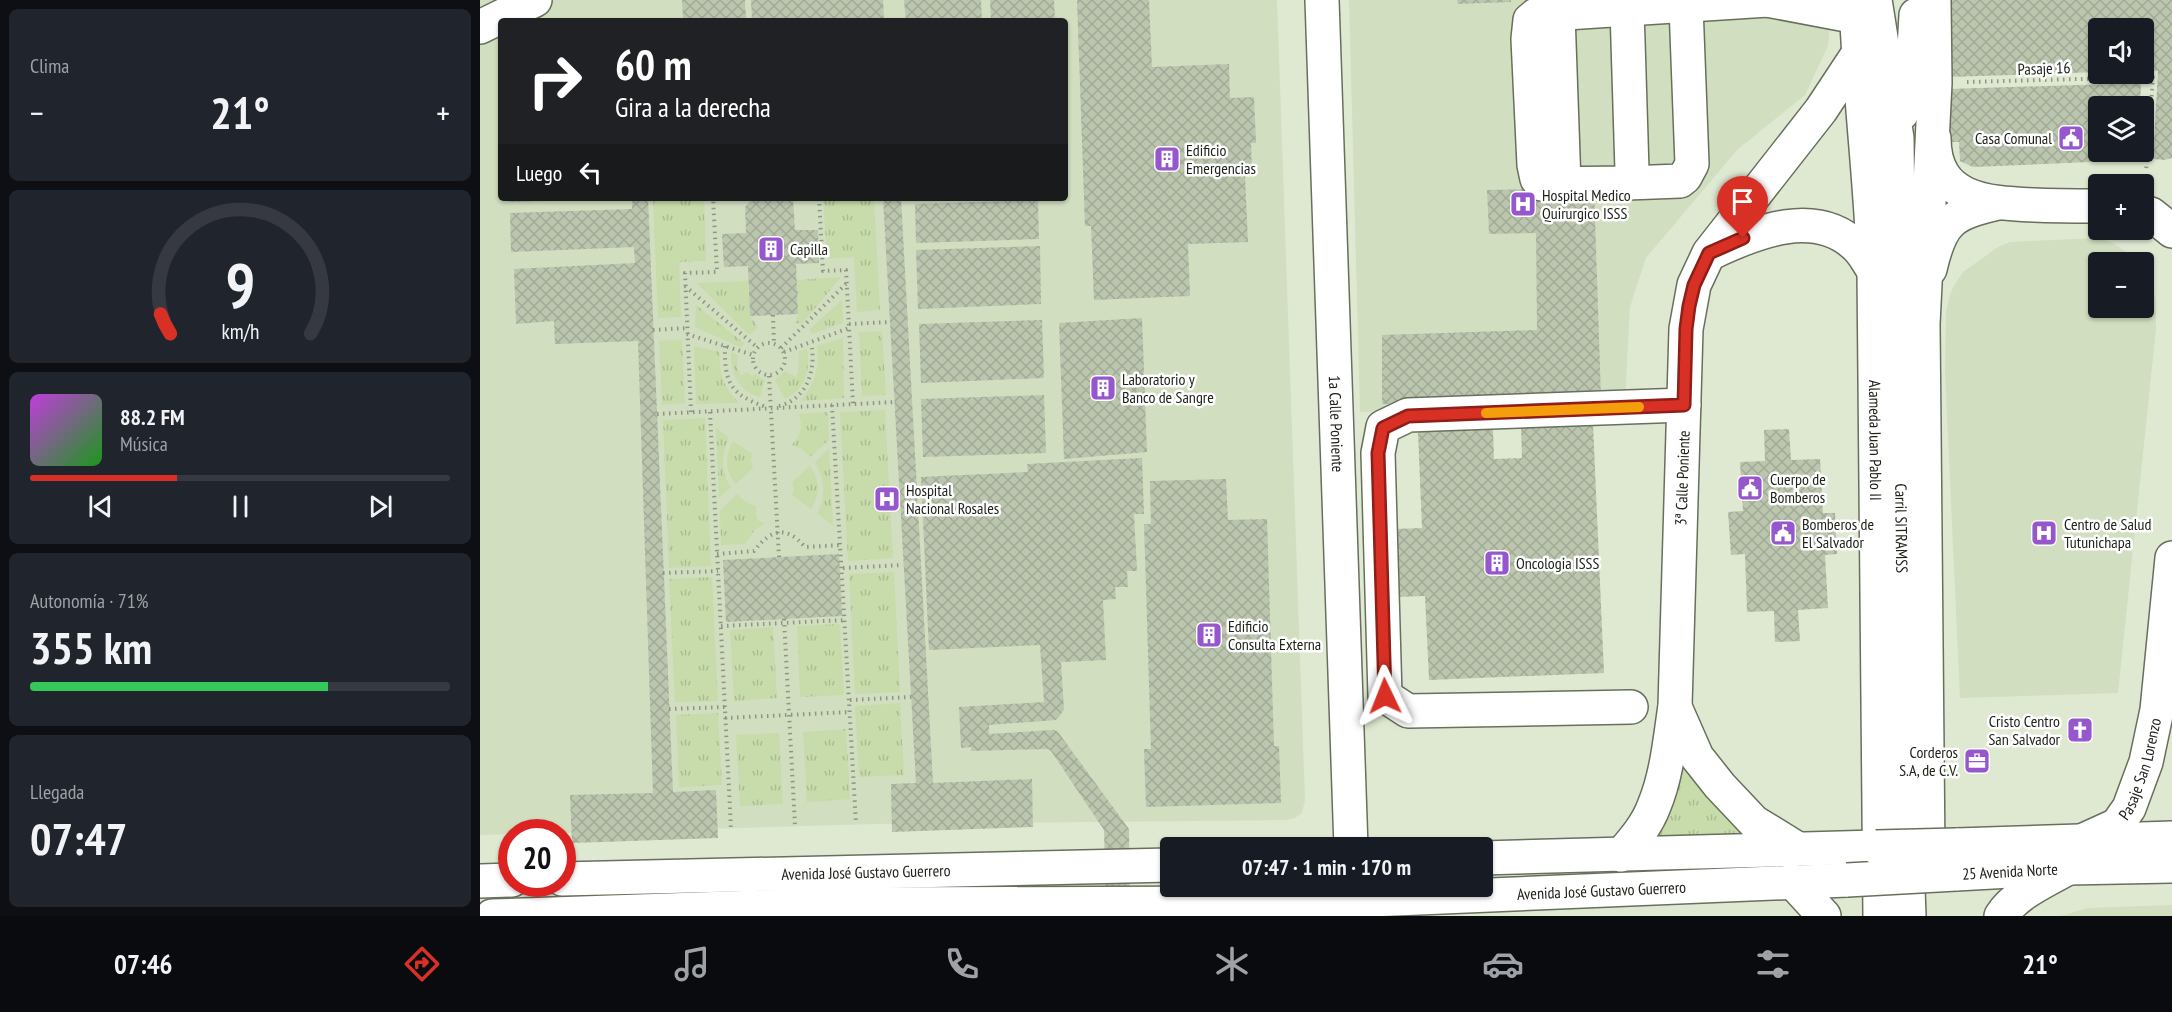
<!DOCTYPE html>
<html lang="es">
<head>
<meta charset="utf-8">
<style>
	body { margin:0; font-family:"PT Sans Narrow",sans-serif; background:#20242c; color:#f1f3f6; height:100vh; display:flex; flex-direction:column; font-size:22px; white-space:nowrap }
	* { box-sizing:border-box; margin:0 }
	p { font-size:20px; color:#9ea1a6 }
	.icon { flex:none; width:33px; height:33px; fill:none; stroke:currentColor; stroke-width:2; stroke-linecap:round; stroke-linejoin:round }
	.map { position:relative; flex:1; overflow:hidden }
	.sheet { display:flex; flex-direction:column; gap:9px; padding:9px; background:#0d0f14; width:480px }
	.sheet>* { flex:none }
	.hud { position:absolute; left:18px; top:18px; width:570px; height:183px; border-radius:6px; box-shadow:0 2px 4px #0004; background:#202124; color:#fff; overflow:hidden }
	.controls { position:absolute; left:1608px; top:18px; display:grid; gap:12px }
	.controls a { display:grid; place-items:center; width:66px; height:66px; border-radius:6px; background:#171b24; box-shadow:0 2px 4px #0004; font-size:30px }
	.speed { position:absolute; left:18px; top:819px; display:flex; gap:12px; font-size:30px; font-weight:700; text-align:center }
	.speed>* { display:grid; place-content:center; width:78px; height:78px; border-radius:50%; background:#171b24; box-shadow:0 2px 4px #0004; line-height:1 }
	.speed .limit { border:9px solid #d22; background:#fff; color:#111 }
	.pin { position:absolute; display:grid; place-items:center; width:51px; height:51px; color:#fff; margin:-62px -26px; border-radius:50% 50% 50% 0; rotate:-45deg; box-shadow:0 0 6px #0007 }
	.pin .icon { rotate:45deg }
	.me { position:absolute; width:66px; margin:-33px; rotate:358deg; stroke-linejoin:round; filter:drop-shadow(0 0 4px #0008) }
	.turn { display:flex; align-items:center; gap:21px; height:126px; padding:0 18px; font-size:27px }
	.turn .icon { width:78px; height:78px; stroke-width:2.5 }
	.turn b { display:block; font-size:42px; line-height:51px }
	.then { display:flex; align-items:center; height:57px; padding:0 18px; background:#0003; gap:12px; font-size:22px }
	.big { font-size:45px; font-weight:600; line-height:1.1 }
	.sheet .tile { flex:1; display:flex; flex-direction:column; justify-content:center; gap:9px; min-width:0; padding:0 21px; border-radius:9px; background:#20242c }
	.sheet .dial { align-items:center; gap:0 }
	.dial svg { height:156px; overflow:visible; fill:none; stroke:#363941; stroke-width:7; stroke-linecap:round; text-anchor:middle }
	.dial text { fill:#f1f3f6; stroke:none }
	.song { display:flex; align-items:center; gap:18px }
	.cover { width:72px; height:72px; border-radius:9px; background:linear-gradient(135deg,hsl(290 70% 55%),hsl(120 70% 35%)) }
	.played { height:6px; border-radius:3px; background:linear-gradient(90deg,#d93025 35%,#363941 35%) }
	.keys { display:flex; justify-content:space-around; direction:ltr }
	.heat { display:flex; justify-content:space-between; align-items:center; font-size:33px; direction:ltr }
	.charge { height:9px; border-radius:4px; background:linear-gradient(90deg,#34c759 71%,#363941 0) }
	.trip { position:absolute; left:680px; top:837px; width:333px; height:60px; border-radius:6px; background:#171b24; box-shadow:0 2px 4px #0004; font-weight:600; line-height:60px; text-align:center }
	.menu { display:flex; height:96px; justify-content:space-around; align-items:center; background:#090b0e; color:#9ea1a6 }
	.menu .icon { width:42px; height:42px }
	.menu .active { color:#d93025 }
	.menu b { font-size:27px; color:#f1f3f6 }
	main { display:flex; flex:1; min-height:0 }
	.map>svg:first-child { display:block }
	.built { fill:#d1dec0; fill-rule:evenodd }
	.grass { fill:url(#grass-tufts) }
	.building { fill:url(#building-cross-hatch) }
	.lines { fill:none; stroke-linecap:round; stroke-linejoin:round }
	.minor-casing { stroke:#67705c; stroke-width:36 }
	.major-casing { stroke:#67705c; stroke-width:36 }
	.path { stroke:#8f9685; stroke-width:4; stroke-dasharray:1.5 4.5; stroke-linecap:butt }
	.minor { stroke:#fff; stroke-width:33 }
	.major { stroke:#fff; stroke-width:33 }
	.minor-bridge-casing { stroke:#67705c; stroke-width:36; stroke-linecap:butt }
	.minor-bridge { stroke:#fff; stroke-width:33 }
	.route-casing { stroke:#8d1f18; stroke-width:15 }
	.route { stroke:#d93025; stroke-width:10 }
	.slow { stroke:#f59e0b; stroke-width:10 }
	.labels { text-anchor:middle; stroke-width:5; stroke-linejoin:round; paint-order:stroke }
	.street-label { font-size:16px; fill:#20231b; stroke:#fff }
	.poi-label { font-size:16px; fill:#20231b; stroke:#fff; text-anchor:start }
</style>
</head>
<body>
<main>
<section class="sheet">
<div class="tile"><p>Clima</p>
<div class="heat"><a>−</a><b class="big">21°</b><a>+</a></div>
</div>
<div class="tile dial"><svg viewBox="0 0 100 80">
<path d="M14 69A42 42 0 1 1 86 69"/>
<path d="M14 69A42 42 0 0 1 9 59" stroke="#d93025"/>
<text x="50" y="56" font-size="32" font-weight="700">9</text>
<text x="50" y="72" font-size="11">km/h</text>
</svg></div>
<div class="tile">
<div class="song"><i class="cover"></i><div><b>88.2 FM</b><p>Música</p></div></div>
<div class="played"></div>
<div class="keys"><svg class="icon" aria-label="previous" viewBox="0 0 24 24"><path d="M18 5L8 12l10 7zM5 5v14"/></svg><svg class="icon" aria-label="pause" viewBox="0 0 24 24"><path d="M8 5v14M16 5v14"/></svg><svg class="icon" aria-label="next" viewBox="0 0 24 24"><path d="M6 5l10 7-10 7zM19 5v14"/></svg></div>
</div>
<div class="tile"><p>Autonomía · 71%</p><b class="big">355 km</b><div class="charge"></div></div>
<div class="tile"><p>Llegada</p><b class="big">07:47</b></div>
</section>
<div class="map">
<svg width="1692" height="916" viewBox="0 0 1692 916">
	<defs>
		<pattern id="grass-tufts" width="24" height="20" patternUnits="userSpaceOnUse" patternTransform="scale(1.5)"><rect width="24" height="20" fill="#c7dcaa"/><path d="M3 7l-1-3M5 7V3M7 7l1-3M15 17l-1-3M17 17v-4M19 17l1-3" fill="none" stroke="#abbc92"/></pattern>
		<pattern id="building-cross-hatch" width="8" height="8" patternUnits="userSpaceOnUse" patternTransform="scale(1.5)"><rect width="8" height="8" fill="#bcc6af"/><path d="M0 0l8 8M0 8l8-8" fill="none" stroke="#a1aa96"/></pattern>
	</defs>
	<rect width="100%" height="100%" fill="#dfe9d2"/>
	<path class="built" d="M0,0H797L825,800L822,813L815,818L806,820L397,824L83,833L32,832L31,834L0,835ZM21,21H585V198H21Z
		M869,0H1353L1348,46L1325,95L1257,150L1166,258L1150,307L1145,402L880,412Z
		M1619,238L1635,244L1660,262H1618V308H1664V265L1668,269L1676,301V329L1638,693L1480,698L1465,373L1466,312L1469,298L1473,287L1483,272L1518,247L1530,242Z
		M1692,905V916H1580L1608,908Z"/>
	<path class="grass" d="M173,198H224L226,261L199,262L201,317L178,318Z
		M343,198H394L400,310L377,312L374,257L347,259Z
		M361,277L322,324L315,323L318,314L317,280Z
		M268,281L270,316L278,327L269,335L217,283Z
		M362,300L363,323L332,334L329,330Z
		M216,305L264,343L262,348L215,327Z
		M402,331L406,395L382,396L379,332Z
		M363,338L364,398L320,401C335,384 340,368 337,346Z
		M202,340L205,403L182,405L179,341Z
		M214,346L240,352C238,373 244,388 259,403L216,404Z
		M327,349C331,369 325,390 305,399L295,380L305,371L316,377L318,373L319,351Z
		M251,352L258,355L257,367L261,376L266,372L272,376L275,374L285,380L280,397C258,390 251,375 251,352Z
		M405,410L413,558L368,561L360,412Z
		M348,412L349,440L330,457L322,449L311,445C321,437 324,426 318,414Z
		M225,418L231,566L189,568L183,420Z
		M236,427L249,438C241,453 240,473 251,487L239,498Z
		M253,441L272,454L271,461L273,468L256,484C244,472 245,454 253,441Z
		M349,448L353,526L337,513C347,498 344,477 335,462Z
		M330,466C340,479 340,496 331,509L312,495L314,488L312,482Z
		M257,494L266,502L277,507C275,516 276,521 285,523L274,531L265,544L241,545L240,511Z
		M414,572L420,692L375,694L369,574Z
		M232,577L238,701L195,702L189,579Z
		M360,624L364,695L320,697L317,626Z
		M293,627L297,698L254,701L250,630Z
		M420,703L424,775L379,777L375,706Z
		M238,713L242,785L199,787L196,715Z
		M366,729L370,799L327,802L323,732Z
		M299,733L303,804L260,806L256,735Z
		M1198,748L1270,838L1165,842Z"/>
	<path class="building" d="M202,0H265L266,21H169V19L203,18Z
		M271,0H403L404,21H272Z
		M424,0H501L502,21H426Z
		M510,0H574L575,21H511Z
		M597,0H669L672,67L749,64L750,98L774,97L776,143H771L772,175L765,176L768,242L708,244L710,296L614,300L611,226H605Z
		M977,0H1031V2L978,4Z
		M1466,0H1692V158L1684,160L1673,159L1678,71H1664V28H1618V72L1468,77Z
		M1661,83L1660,106H1618V152H1657V160L1493,167L1480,161L1479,142H1470L1468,89Z
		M1114,188L1121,398L902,404V335L1057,330L1056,233L1009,234L1007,190Z
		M29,198H102V200L29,202Z
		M152,198H168L193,792L236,790L238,838L92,843L90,795L173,793L158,341L75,344L74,321L36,324L34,269L155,263L154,247L31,252L30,213L152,209Z
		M273,198H311L313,200L315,230H338L339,263L316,264L318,314L270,316L268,266L244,267L242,234L266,233L265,207Z
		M403,198H421L453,783L552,779L553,827L412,832L411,784L436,783Z
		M558,200L559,239L436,243L435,204Z
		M560,246L561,304L438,309L436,250Z
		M662,318L667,452L584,459L579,323Z
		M562,320L564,378L441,383L439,324Z
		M564,395L566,453L443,457L441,399Z
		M1113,424L1124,673L949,680L945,596L916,597L913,529L942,528L938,432L1013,428L1014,459L1042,458L1041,427Z
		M1309,429L1311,460L1340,459L1343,513H1355L1357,554L1345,555L1348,608L1318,610L1320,641L1295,642L1294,611L1267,612L1265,554L1251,555L1248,512L1263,511L1260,462L1285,461L1284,430Z
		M662,458L664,514H654L657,571H647L648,587H635L636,599L623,600L626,660L581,662L584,710L576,720L509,725V734L574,730L578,732L649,829L650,916H626L624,830L571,751L568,749L491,751V747L481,748L479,707L564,702L560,645L449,650L441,477L548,472L547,464Z
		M746,479L748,520L787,519L794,746H799L801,803L666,807L664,749H671L664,524H671L670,481Z
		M359,554L362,616L246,622L243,560Z"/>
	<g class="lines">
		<defs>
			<g id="minor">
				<path id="s1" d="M842,0L871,848"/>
				<path d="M1287,0L1377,17"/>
				<path d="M1147,9L1056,15L1050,20L1048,39L1054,165L1057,179L1062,184L1147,183L1152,171L1147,9L1288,0"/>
				<path d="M1078,14L1084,184"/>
				<path d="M0,27L55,0"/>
				<path d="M1454,138C1454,200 1506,203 1554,205C1575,206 1597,206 1618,206"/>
				<path d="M1147,183L1200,181L1205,177L1212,164L1206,6"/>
				<path d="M1664,212L1671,214L1692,231"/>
				<path d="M1231,253C1275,232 1337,206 1378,248C1384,254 1389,264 1394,271"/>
				<path d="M1450,269C1461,221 1471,214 1518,203"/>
				<path d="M1151,707L928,711L905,696L898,453L903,427L928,415L1204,405"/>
				<path d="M1195,707L1217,757L1240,786L1274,822L1318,849"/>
				<path id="s2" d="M1604,840L1637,825L1649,808L1666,762L1677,710L1692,558"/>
				<path d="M1476,845L1692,838"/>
				<path d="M1141,855C1154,840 1167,825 1174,806C1187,775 1190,739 1195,706L1206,329L1214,285L1229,253L1341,110L1378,54"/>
				<path d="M1002,858L1396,847"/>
				<path id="s3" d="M1476,874L1588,868L1692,866"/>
				<path id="s4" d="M82,879L690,865"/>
				<path d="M0,881L32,880"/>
				<path d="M1312,881L1344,916"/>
				<path id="s5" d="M12,916L368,904L821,903L1367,880"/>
			</g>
			<g id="major">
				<path id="s6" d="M1376,0C1379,91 1391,180 1394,271L1400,916"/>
				<path id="s7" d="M1395,0L1417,138L1425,807L1429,916"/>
				<path d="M1422,113L1434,49L1436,15"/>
				<path d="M1448,856L1443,324L1455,83L1454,0"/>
				<path d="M1521,916C1536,893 1566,881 1588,868"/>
			</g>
		</defs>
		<use href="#minor" class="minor-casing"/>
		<use href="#major" class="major-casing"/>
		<path class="path" d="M1487,82L1673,77L1666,172
			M339,198L343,271L366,270L373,404
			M205,286L278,348
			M293,315L294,344
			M369,324L410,322
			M173,330L207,328
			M207,334L273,355
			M273 359a16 16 0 1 1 32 0a16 16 0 1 1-32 0Z
			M245,346C244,383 251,395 286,407
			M301,348L366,284
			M304,352L369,328
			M289,376L299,557
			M352,405L376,824
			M299,406C326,399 335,373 332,348
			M211,412L205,273L237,272L233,198
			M230,412L251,829
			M177,414L415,402
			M237,554L274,551C291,529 306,525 325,547L361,545
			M363,568L423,565
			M183,573L238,571
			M304,619L315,826
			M241,626L365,620
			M370,700L431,697
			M189,709L245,707
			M245,718L370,712"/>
		<use href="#minor" class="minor"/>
		<use href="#major" class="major"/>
		<defs>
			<path id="minor-bridge" d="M1396,847L1476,845
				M1367,880L1476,874"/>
		</defs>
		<use href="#minor-bridge" class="minor-bridge-casing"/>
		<use href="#minor-bridge" class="minor-bridge"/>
	</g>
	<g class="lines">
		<defs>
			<path id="route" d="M905,696L898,453L903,428L928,416L1204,405L1206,329L1209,306L1214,285L1229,253L1263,238"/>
		</defs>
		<use href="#route" class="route-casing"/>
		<use href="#route" class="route"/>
		<path class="slow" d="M1006,413L1159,407"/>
	</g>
	<defs>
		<symbol id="civic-square" viewBox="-11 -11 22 22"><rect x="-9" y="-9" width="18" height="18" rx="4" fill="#9657cd" stroke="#fff"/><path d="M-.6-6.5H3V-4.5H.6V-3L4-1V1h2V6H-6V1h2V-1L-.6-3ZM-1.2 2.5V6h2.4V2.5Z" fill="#fff"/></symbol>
		<symbol id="building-square" viewBox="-11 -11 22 22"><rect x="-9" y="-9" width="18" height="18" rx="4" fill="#9657cd" stroke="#fff"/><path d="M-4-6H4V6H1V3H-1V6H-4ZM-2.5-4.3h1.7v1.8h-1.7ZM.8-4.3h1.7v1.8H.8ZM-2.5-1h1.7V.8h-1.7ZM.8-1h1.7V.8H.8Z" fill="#fff"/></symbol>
		<symbol id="hospital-square" viewBox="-11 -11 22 22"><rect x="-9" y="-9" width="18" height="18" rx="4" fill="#9657cd" stroke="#fff"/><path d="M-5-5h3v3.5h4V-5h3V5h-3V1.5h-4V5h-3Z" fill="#fff"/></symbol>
		<symbol id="church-square" viewBox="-11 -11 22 22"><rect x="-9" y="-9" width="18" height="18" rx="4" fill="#9657cd" stroke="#fff"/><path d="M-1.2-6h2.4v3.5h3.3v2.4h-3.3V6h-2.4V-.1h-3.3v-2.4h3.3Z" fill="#fff"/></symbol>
		<symbol id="office-square" viewBox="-11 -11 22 22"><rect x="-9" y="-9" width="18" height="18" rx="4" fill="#9657cd" stroke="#fff"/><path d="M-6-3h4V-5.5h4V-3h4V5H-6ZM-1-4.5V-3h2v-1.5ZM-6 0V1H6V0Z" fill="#fff"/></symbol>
	</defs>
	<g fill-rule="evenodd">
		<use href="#civic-square" x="1576" y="123" width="30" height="30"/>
		<use href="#building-square" x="672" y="144" width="30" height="30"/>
		<use href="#hospital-square" x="1028" y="189" width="30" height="30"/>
		<use href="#building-square" x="276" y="234" width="30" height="30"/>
		<use href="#building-square" x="608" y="373" width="30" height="30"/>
		<use href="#civic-square" x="1255" y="473" width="30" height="30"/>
		<use href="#hospital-square" x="392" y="484" width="30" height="30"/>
		<use href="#civic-square" x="1288" y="518" width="30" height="30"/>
		<use href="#hospital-square" x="1549" y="518" width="30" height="30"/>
		<use href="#building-square" x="1002" y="548" width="30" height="30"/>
		<use href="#building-square" x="714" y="620" width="30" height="30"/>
		<use href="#church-square" x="1585" y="715" width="30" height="30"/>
		<use href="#office-square" x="1482" y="746" width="30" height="30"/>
	</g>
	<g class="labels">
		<g class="street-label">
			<text transform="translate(1564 68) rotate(-2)" y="6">Pasaje 16</text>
			<text dy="6" stroke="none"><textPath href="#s1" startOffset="424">1a Calle Poniente</textPath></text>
			<text dy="6" stroke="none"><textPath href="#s6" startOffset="441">Alameda Juan Pablo II</textPath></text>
			<text transform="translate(1202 478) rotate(-88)" y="6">3ª Calle Poniente</text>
			<text dy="6" stroke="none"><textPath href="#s7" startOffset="530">Carril SITRAMSS</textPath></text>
			<text dy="6" stroke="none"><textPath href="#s2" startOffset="98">Pasaje San Lorenzo</textPath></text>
			<text dy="6" stroke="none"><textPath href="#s4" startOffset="304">Avenida José Gustavo Guerrero</textPath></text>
			<text dy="6" stroke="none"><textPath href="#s3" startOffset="54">25 Avenida Norte</textPath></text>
			<text dy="6" stroke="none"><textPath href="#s5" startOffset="1110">Avenida José Gustavo Guerrero</textPath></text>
		</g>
		<g class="poi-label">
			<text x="1572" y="144" text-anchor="end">Casa Comunal</text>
			<text x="706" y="156">Edificio<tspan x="706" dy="18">Emergencias</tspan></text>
			<text x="1062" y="201">Hospital Medico<tspan x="1062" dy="18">Quirurgico ISSS</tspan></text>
			<text x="310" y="255">Capilla</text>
			<text x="642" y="385">Laboratorio y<tspan x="642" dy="18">Banco de Sangre</tspan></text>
			<text x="1290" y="485">Cuerpo de<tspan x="1290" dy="18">Bomberos</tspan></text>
			<text x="426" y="496">Hospital<tspan x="426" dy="18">Nacional Rosales</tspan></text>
			<text x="1322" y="530">Bomberos de<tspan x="1322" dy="18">El Salvador</tspan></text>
			<text x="1584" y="530">Centro de Salud<tspan x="1584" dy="18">Tutunichapa</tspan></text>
			<text x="1036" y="569">Oncologia ISSS</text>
			<text x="748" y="632">Edificio<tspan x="748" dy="18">Consulta Externa</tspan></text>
			<text x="1580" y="727" text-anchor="end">Cristo Centro<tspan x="1580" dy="18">San Salvador</tspan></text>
			<text x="1478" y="758" text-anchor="end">Corderos<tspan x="1478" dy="18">S.A, de C.V.</tspan></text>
		</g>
	</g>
</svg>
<div class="controls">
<a><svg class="icon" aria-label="sound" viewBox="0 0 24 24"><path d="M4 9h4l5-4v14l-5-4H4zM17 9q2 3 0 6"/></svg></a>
<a><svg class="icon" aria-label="layers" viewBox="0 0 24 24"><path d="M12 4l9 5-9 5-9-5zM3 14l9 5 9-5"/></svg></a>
<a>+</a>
<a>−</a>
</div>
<div class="speed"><div class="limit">20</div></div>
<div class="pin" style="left:1263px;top:238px;background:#d93025"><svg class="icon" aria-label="arrive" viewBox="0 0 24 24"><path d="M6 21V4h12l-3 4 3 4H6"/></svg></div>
<svg class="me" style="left:905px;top:696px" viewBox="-20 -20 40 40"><path d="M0-17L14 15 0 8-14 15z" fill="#d93025" stroke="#fff" stroke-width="4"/></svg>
<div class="trip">07:47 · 1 min · 170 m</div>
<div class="hud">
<div class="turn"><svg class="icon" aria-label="right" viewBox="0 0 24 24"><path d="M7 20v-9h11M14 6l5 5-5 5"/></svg><div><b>60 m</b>Gira a la derecha</div></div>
<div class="then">Luego<svg class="icon" aria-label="left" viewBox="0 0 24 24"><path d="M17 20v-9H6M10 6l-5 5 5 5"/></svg></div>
</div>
</div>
</main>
<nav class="menu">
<b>07:46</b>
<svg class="icon active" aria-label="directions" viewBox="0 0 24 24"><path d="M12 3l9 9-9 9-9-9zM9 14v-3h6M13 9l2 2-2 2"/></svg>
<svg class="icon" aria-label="music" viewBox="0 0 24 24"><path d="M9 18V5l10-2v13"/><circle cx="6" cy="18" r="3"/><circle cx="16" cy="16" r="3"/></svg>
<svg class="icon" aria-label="phone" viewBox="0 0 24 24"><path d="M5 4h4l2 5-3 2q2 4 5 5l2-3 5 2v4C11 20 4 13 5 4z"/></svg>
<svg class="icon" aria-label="climate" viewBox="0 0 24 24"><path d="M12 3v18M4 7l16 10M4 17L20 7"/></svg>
<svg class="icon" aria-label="car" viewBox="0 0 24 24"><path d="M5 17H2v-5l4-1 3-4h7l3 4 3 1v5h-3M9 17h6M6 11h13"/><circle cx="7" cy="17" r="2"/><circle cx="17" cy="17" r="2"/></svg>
<svg class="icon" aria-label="filters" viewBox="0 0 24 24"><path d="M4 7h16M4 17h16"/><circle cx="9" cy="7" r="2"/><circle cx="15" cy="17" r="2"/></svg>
<b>21°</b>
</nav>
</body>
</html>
